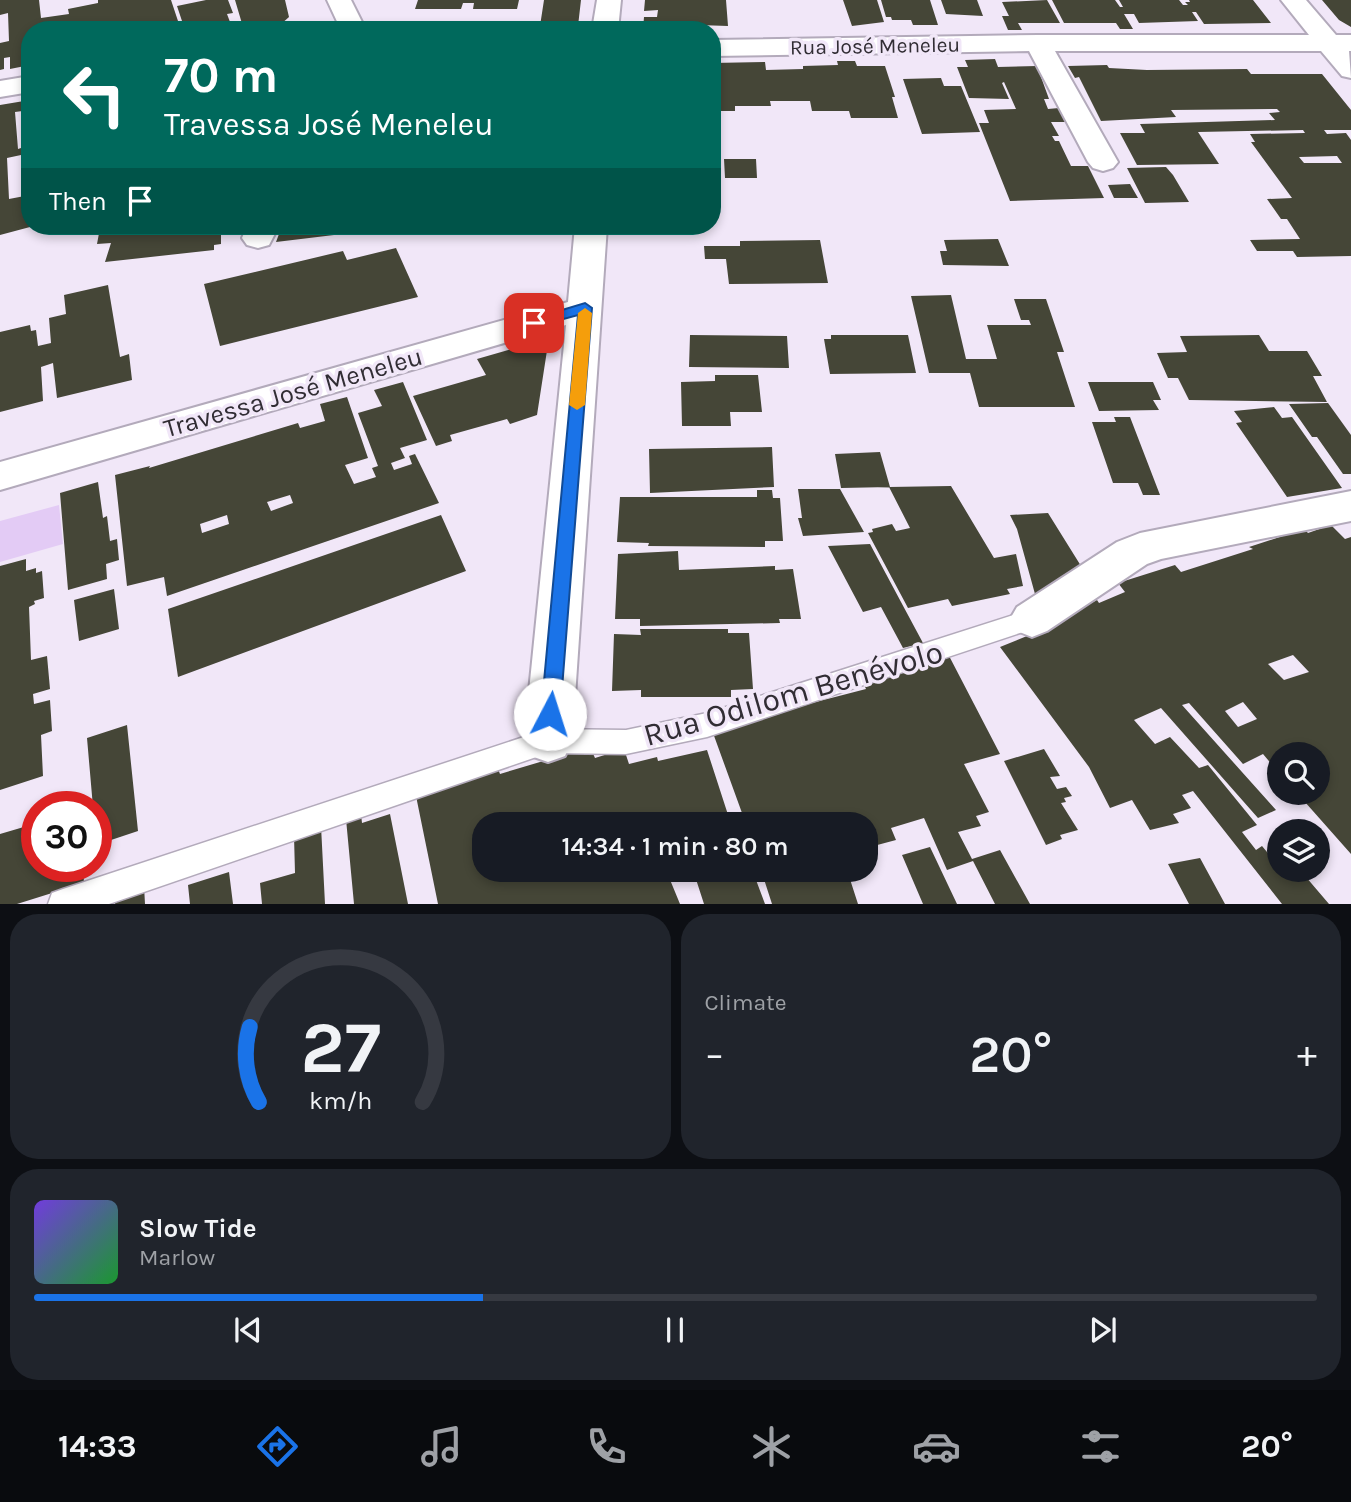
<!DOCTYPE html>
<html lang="en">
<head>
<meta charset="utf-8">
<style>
	body { margin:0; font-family:Karla,sans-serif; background:#20242c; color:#f1f3f6; height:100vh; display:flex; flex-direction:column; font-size:26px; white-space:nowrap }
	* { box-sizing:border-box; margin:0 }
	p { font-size:23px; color:#9ea1a6 }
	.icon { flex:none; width:38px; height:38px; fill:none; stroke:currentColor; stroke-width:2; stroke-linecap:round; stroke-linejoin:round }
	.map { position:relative; height:904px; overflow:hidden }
	.sheet { display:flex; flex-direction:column; gap:10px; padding:10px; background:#0d0f14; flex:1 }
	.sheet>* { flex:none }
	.guide { position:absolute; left:21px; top:21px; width:700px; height:214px; border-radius:28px; box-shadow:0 4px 10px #0003; background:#00695c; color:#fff; overflow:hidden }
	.controls { position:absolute; left:1267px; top:742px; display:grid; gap:14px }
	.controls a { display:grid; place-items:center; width:63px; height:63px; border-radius:50%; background:#171b24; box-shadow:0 4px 10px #0003; font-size:35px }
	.speed { position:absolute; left:21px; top:791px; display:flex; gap:14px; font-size:35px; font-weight:700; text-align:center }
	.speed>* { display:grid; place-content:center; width:91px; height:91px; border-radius:50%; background:#171b24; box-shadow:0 4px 10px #0003; line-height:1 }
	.speed .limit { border:10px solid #d22; background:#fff; color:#111 }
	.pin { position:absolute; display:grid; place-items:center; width:60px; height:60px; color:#fff; margin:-30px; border-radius:14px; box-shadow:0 4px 10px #0006 }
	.me { position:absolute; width:77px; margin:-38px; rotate:5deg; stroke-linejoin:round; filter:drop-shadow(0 0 5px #0008) }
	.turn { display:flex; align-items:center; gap:24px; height:147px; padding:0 28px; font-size:32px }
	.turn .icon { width:91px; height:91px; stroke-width:2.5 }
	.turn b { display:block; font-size:49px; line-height:60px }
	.then { display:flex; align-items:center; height:66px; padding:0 28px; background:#0003; gap:14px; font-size:26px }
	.big { font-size:52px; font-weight:600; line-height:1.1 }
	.sheet .tile { flex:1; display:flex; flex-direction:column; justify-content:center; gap:10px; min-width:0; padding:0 24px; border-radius:28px; background:#20242c }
	.sheet .dial { align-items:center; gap:0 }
	.dial svg { height:182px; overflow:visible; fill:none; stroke:#363941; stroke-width:7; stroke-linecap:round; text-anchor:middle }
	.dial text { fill:#f1f3f6; stroke:none }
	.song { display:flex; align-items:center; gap:21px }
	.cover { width:84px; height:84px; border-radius:10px; background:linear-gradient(135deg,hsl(260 70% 55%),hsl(130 70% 35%)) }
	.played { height:7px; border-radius:4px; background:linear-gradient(90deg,#1a73e8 35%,#363941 35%) }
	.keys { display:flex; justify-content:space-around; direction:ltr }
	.heat { display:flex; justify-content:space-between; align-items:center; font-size:38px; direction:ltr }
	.sheet .tiles { flex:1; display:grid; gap:10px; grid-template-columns:1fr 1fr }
	.tile:last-child { grid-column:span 2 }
	.trip { position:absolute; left:472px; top:812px; width:406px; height:70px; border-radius:28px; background:#171b24; box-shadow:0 4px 10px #0003; font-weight:600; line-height:70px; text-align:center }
	.dock { display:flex; height:112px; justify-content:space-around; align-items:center; background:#090b0e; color:#9ea1a6 }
	.dock .icon { width:49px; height:49px }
	.dock .selected { color:#1a73e8 }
	.dock b { font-size:32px; color:#f1f3f6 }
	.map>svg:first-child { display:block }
	.green { fill:#e3cbf5 }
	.building { fill:#454637; fill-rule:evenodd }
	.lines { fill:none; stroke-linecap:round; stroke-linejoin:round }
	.service-casing { stroke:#b3aabb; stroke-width:3 }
	.minor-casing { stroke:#b3aabb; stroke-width:4 }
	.service { fill:#fff; fill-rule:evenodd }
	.minor { fill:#fff; fill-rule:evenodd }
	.route { fill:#1a73e8; stroke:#114b97; stroke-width:2 }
	.slow { fill:#f59e0b }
	.labels { text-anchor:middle; stroke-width:7; stroke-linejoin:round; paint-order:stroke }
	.far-street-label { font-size:21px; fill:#312d34; stroke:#f1e7f8 }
	.street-label { font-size:26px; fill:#312d34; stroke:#f1e7f8 }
	.near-street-label { font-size:32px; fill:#312d34; stroke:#f1e7f8 }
</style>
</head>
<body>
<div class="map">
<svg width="1351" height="904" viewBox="0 0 1351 904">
	<rect width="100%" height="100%" fill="#f1e7f8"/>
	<path class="green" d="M59,505L63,544L0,562V521Z"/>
	<path class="building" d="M0,0H39L41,18L69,14L68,9L98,3V0H171L181,30H30V65L10,69V57L4,58V69L0,70V43L9,41L8,13L0,15Z
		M228,0L233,13L227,14L233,30H185L177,6L206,0Z
		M235,0H285L289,17L280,25L253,30L243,27Z
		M418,0H519L517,9H473L474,3H463L461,9H415Z
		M544,0H581L578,26H540Z
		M645,0H726L728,26L699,25V30H643L644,17H657L658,10L644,11Z
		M843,0H877L884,22L852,26Z
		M881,0H930L938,25H913L911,20H892L891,17H886Z
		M941,0H977L983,16L946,14Z
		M1047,0L1060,23H1018L1022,30H1008L1002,16H1009L1002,2Z
		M1052,0H1115L1120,7H1123L1119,0H1179L1183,5H1188L1185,2H1190L1189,0H1253L1271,23L1204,24L1196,12H1192L1198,21L1139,23L1134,14H1124L1133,29H1120L1116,23H1064Z
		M1322,0H1351V27L1339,20Z
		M995,59L998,67L1037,66L1049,99H1044L1048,109L1059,108L1066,122H1051L1059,136H1052L1055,141H1059L1071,166H1088L1104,198L1010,201L979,123H989L984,110L1016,109L1004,82L1002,83L1009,99L969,98L957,67H968L965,60Z
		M837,61H855L857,66H885L895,97H892L898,118H851L849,111H812L810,101H770L771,106H735V111H712V63L765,62L766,70L803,69V66L838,65Z
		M1107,65L1109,68L1147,70L1247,69L1251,74H1322L1351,110V130H1324L1327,134L1346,133L1351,140V256L1297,257L1293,251H1257L1250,240L1300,239L1287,219H1281L1267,199L1292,198L1251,142H1255L1250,134L1305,133L1303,130L1198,132L1219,164L1137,165L1120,133H1145L1140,124L1275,120L1269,113L1280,112L1277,109L1171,110L1176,117L1101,121L1079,77L1075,78L1068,66ZM1337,156L1342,163H1304L1299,157Z
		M941,78L944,86H961L980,132L922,134L903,79Z
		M30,100V110L15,112L18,149L21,148V155L7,158L9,199L30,195V227L0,235V105Z
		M724,159H756L757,178H725Z
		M1166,167L1173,175L1189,202L1145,203L1127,168Z
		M1130,184L1138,198H1114L1108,185Z
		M109,226H221V244L214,245V250L105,262L111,243L97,244L100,228Z
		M282,226H393L392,228L276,242Z
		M998,239L1009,266L943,265L940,251H947L944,240Z
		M820,240L828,283L729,284L726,259H705L704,246H740V241Z
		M396,248L418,297L220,346L204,284L343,251L347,260Z
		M108,285L120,357L129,354L132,380L57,398L53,363L41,367L43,401L0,412V332L30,325L31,331L36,330L38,346L51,343L49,318L66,314L64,295Z
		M951,295L966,359H997L987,325H1031L1029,320H1021L1014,299H1046L1064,352H1057L1075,407H979L970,373H929L911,296Z
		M690,335L787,336L789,368L689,367Z
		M831,335H908L916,373L830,374L824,339H831Z
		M1259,335L1269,351H1307L1322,376H1313L1327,402L1189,400L1178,378H1168L1157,353L1187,352L1180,336Z
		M539,341L548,344L537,415L510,424L507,419L450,435L452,441L436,446L413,396L486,375L477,359Z
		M715,375H758L762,412H730L731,426H682L681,382L715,381Z
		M403,382L427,440L400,448L405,458L391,463L394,470L412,464L409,456L415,454L439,503L167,596L164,577L127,586L115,475L150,466L149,468L298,423L300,428L325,421L320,404L347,397L368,458L345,465L354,484L376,477L372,468L378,466L358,413L382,406L374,390ZM290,495L293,503L271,511L267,502ZM227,515L229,524L202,533L200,524Z
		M1088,382H1153L1161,400H1153L1159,410L1099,411Z
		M1328,403L1351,435V474H1343L1317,437H1312L1289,404Z
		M1274,407L1282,418L1292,417L1342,488L1287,497L1236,423L1242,422L1234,411Z
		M1114,417H1130L1160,495H1143L1138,483H1113L1092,422H1116Z
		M772,447L774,487L650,493L649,449Z
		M880,452L890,487L841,488L835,454Z
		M98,482L103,518L107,516L110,541L117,539L119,560L106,564L107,579L68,590L60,493Z
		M951,486L994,558L1016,554L1023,586L1007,589L1010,594L952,606L948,599L908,608L868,533L873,532L872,529L892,524L896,531L910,528L889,487Z
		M798,489H840L864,532L803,536L798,518H802Z
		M757,490H772L773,498H780L783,541H765V547L648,546L649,543L617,542L620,497H757Z
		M1048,513L1081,566L1035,594L1017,529L1010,515Z
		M441,515L466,571L178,677L168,609Z
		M1331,525L1345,539L1351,537V854L1297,793H1318V754H1279V773L1263,754L1243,764L1189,703L1182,705L1276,810L1258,818L1161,708L1134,720L1155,744L1170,737L1199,768L1208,765L1257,825L1242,832L1256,850L1262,846L1272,858L1279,854V870H1300L1329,904H1282L1193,791L1182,795L1191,808L1173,814L1179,823L1150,830L1132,800L1110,808L1089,767L1000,647L1054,625L1085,603L1087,605L1097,600L1099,603L1125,592L1118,583L1175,565L1181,572L1253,549L1249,547L1304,529L1308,533ZM1293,655L1309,672L1284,680L1268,664ZM1243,702L1257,719L1238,727L1225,711Z
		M870,544L901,602L923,643L903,648L881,607L863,612L828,546Z
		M678,551L679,570L775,566V570L793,569L801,619H779L780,623L640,626V619H615L618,554Z
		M26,559V571L36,568V573L42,571L44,598L34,601L35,604L29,607L31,660L47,656L50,689L33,694L34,704L50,700L52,731L41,735L43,776L0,790V566Z
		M114,589L119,629L79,641L74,600Z
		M640,629H728V633H749L753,689L731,690V697H641V690L612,691L614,634L641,635Z
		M947,652L1000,754L964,764L989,812L976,816L981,826L958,832L972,859L1000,850L1030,904H995L973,861L947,870L924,818L891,828L896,840L866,848V824H746L713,733L744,725L741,719L781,711L866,689L862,680Z
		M127,725L138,831L96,845V807H93L87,738Z
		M590,747L595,758L624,749L629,764L657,757L658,761L707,750L731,824H485V870H666L680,904H438L416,796L498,769L500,774Z
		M1044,749L1060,776L1050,777L1057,789L1066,787L1072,796L1064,798L1066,802L1061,803L1078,830L1060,835L1062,839L1046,845L1004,761Z
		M361,814L362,823L390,814L408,904H354L346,819Z
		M34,824L33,837L37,836V866H83L84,883L17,904H0V834Z
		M321,826L325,904H262L260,883L295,873L294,836Z
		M930,847L957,904H923L902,855Z
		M1200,858L1225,904H1189L1168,864Z
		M693,870H747L748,874L753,872L765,904H704Z
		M761,870H847L858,904H772Z
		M229,872L233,904H190L188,885Z
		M144,886L145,904H115L114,896Z"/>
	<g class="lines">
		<defs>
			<path id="service" d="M1032,609L1041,612L1045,619L1041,626L707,737L626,754L548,753L109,904H48L52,893L63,889L548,729L626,730L707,713Z"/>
			<path id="minor" d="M327,0H351L366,30H341Z
				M597,0H621L618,30H592Z
				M1281,0H1306L1336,35H1351V51H1349L1351,78L1342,76L1321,51H1055L1118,162L1113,168L1103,171L1093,168L1088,162L1029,51L712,56V40L1038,35H1309Z
				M30,76V92L0,97V81Z
				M247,226H279L269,245L258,248L247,245L242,238Z
				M575,226H607L572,741L565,756L548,762L531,756L524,741L566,325L0,490V462L568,302Z
				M1351,491V521L1161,559L1147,564L1047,631L1032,637L1017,631L1010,619L1017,607L1117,542L1140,533Z"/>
		</defs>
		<use href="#service" class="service-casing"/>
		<use href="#minor" class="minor-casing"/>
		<use href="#service" class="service"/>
		<use href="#minor" class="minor"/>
	</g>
	<path class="route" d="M585,303L592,308L560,714L557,720L550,722L543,720L541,714L578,315L534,327L526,323L529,320Z"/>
	<path class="slow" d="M585,308L592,313L585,405L577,410L569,405L578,313Z"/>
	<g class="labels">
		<g class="far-street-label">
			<text transform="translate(875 46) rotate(-1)" y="7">Rua José Meneleu</text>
		</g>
		<g class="street-label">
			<text transform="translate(293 392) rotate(-16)" y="9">Travessa José Meneleu</text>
		</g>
		<g class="near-street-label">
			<text transform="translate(793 693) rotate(-16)" y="11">Rua Odilom Benévolo</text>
		</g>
	</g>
</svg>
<div class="controls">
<a><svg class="icon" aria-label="search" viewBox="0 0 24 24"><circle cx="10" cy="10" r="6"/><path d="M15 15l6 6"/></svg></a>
<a><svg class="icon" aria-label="layers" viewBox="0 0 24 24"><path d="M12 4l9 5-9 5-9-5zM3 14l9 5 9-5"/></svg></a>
</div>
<div class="speed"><div class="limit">30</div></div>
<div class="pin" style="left:534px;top:323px;background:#d93025"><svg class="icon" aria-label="arrive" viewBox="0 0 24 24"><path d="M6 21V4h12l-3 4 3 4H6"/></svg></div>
<svg class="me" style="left:550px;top:714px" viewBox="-20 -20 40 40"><circle r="19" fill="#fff"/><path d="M0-13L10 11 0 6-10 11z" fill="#1a73e8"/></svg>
<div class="trip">14:34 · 1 min · 80 m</div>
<div class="guide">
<div class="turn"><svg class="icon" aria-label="left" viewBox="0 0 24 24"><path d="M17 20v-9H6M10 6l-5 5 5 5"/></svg><div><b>70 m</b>Travessa José Meneleu</div></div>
<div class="then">Then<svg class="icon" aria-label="arrive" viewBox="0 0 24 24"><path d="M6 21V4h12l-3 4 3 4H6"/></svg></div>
</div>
</div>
<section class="sheet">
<div class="tiles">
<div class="tile dial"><svg viewBox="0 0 100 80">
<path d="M14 69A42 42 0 1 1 86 69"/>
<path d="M14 69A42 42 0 0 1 10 36" stroke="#1a73e8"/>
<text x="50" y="56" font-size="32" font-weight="700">27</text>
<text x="50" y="72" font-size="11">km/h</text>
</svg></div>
<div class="tile"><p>Climate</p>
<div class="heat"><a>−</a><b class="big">20°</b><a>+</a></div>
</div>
<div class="tile">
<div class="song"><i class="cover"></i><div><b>Slow Tide</b><p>Marlow</p></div></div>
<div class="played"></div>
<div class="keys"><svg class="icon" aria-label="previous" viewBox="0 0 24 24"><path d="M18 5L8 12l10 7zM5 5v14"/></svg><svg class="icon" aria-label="pause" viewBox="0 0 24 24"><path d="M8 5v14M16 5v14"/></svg><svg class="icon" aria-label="next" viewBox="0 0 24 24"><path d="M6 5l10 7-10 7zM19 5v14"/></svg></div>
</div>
</div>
</section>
<nav class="dock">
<b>14:33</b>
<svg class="icon selected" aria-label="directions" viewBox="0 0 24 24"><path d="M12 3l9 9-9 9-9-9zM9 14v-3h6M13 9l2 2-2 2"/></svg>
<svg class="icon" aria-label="music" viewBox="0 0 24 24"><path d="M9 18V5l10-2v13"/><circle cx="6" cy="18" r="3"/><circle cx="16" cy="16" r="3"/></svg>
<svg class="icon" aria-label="phone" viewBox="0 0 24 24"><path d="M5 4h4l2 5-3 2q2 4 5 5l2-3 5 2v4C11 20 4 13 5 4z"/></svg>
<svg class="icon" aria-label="climate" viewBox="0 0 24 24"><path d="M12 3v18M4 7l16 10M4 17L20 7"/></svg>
<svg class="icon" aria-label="car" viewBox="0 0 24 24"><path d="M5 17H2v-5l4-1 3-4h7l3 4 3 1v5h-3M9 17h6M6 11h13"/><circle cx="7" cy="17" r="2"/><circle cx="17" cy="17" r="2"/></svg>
<svg class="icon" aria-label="filters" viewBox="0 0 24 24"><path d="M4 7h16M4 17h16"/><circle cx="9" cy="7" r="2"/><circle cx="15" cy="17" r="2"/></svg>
<b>20°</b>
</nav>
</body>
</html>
